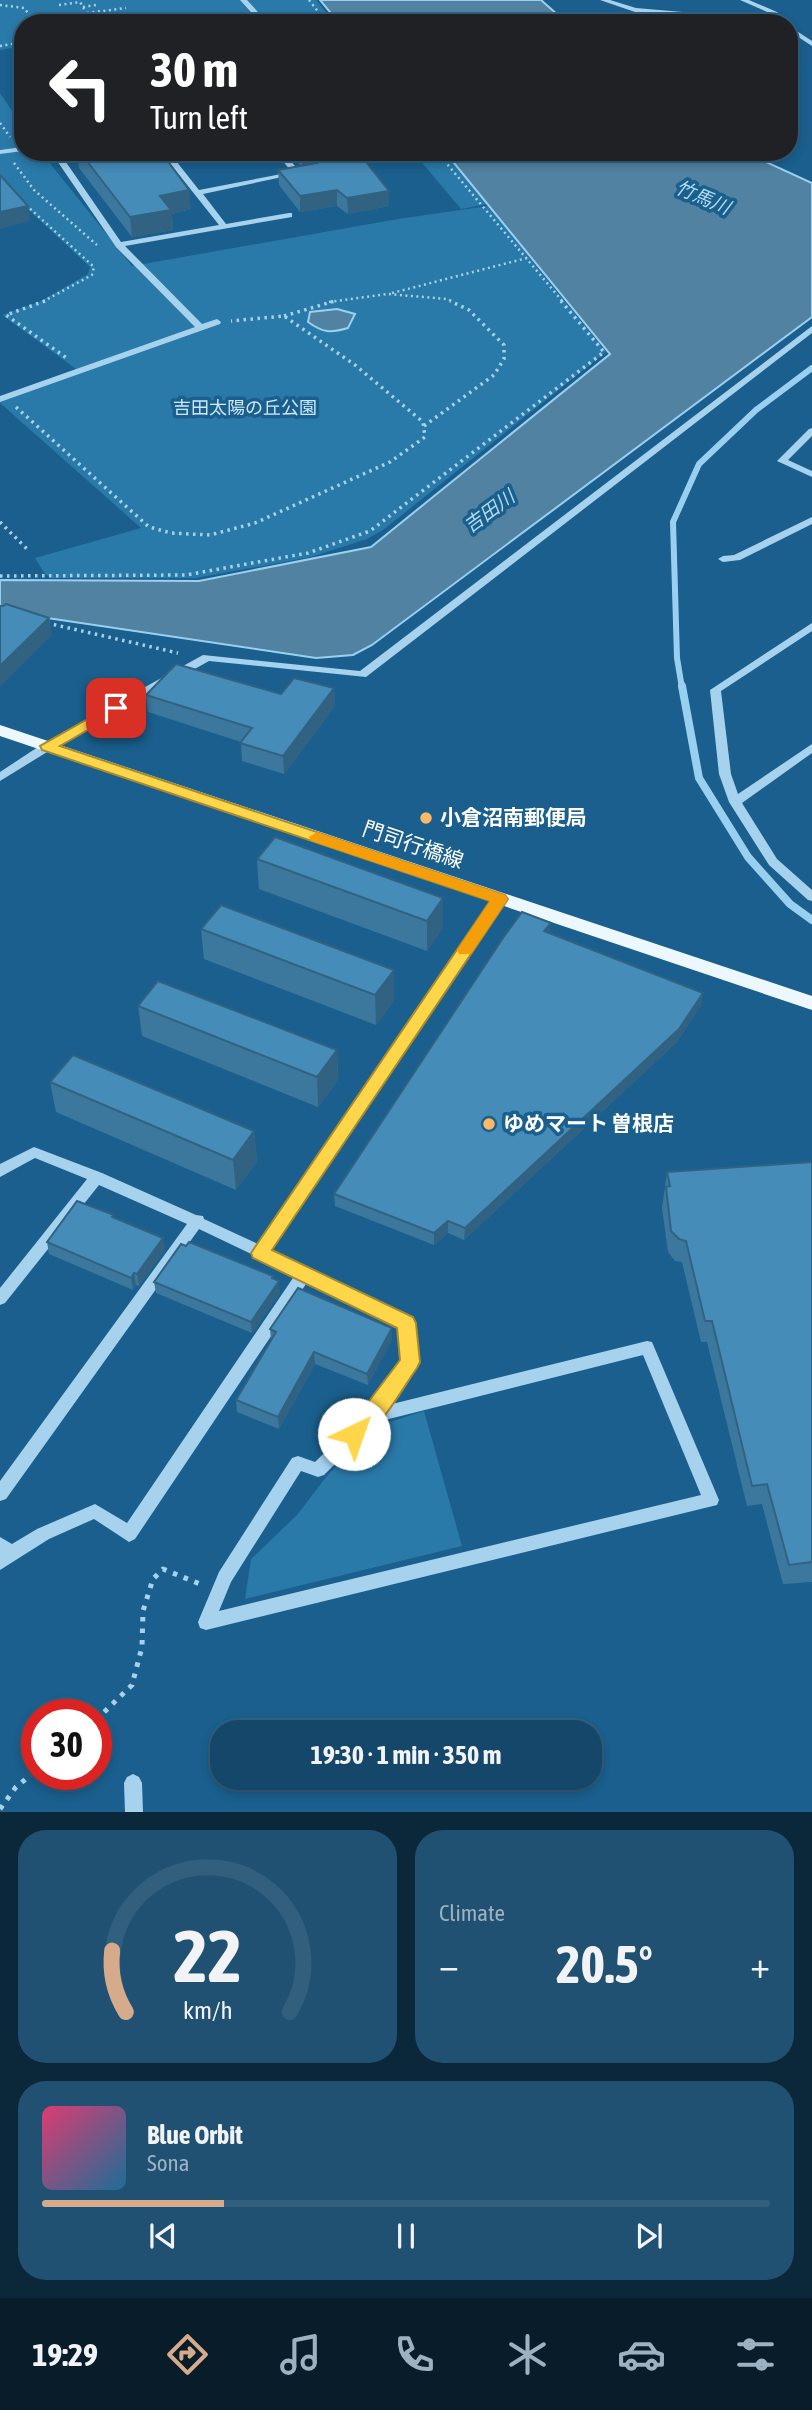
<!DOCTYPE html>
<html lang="en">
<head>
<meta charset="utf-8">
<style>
	body { margin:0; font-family:"Asap Condensed","Noto Sans JP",sans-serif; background:#215172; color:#f1f3f6; height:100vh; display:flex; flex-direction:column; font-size:26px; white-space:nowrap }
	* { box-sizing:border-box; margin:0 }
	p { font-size:23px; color:#9db2c1 }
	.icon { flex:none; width:38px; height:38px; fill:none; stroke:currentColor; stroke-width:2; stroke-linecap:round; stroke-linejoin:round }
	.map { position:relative; height:1812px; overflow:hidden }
	.drawer { display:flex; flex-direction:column; gap:18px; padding:18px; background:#0b273a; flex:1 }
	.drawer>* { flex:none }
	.guide { position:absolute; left:14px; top:14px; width:784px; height:147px; border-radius:28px; box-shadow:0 4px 10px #0003,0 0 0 2px #335f7e; background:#202124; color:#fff; overflow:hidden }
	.speed { position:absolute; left:21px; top:1699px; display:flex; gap:14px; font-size:35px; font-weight:700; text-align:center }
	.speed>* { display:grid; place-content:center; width:91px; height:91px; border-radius:50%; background:#14476a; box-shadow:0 4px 10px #0003,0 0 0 2px #335f7e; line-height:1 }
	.speed .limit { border:10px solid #d22; background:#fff; color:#111 }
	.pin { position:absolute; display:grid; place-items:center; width:60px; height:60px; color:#fff; margin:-30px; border-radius:14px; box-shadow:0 4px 10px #0006 }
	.me { position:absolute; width:77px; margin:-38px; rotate:42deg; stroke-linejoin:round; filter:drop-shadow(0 0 5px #0008) }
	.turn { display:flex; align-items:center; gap:24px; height:147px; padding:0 21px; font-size:32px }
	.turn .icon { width:91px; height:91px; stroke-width:2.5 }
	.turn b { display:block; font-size:49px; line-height:60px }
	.big { font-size:52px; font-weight:700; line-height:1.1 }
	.drawer .widget { flex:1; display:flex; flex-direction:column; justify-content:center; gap:10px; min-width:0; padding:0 24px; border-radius:28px; background:#215172 }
	.drawer .dial { align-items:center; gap:0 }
	.dial svg { height:182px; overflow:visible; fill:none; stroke:#335f7e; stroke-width:7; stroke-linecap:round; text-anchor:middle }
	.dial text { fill:#f1f3f6; stroke:none }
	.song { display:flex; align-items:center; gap:21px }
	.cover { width:84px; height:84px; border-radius:10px; background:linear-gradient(135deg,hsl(340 70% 55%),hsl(200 70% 35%)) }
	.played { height:7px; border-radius:4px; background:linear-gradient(90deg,#d6ab8b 25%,#335f7e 25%) }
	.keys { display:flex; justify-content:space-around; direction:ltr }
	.heat { display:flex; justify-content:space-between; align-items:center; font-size:38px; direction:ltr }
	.drawer .tiles { flex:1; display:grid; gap:18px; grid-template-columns:1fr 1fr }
	.widget:last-child { grid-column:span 2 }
	.trip { position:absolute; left:210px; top:1720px; width:392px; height:70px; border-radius:28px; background:#14476a; box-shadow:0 4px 10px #0003,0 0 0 2px #335f7e; font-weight:700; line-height:70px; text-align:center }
	.tab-bar { display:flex; height:112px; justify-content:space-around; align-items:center; background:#081c2a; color:#9db2c1 }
	.tab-bar .icon { width:49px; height:49px }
	.tab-bar .selected { color:#d6ab8b }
	.tab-bar b { font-size:32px; color:#f1f3f6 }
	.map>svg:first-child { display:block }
	.green { fill:#2979a9 }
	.water { fill:#5182a2; stroke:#99d0f0; stroke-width:2 }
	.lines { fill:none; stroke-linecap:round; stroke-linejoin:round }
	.stream-far1 { stroke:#99d0f0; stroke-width:6 }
	.stream { stroke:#99d0f0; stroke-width:8 }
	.path-far2 { stroke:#a6d2ee; stroke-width:2.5; stroke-dasharray:2 3.5; stroke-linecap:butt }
	.path-far1 { stroke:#a6d2ee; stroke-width:3.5; stroke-dasharray:2.5 4.5; stroke-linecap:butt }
	.path { stroke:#a6d2ee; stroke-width:5; stroke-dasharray:4.5 7; stroke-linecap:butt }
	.minor { fill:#a6d2ee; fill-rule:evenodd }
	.major { fill:#edf7ff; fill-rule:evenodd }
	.wall { fill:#3c789e }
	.shaded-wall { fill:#316281 }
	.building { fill:#468cb8; stroke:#316281; stroke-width:2 }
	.route { fill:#ffd54a; stroke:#a68a30; stroke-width:2 }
	.slow { fill:#f59e0b }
	.poi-dot { fill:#ffb863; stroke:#1a5f8d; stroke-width:2.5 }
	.labels { text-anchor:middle; stroke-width:7; stroke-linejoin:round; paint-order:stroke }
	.far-park-label { font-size:18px; fill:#cce8fa; stroke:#1a5f8d }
	.far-water-label { font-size:19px; font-style:italic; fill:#b2dcf5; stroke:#1a5f8d }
	.poi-label { font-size:21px; font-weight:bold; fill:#fff; stroke:#1a5f8d; text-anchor:start }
	.street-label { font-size:21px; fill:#fff; stroke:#1a5f8d }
</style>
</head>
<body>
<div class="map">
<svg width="812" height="1812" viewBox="0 0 812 1812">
	<rect width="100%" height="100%" fill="#1a5f8d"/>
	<path class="green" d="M0,0H316L335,23H23V46L0,50Z
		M0,93L23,127V152H41L132,266L398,219L495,205L529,257L606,352L383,530L367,539L311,557L196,578H52L45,574L35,558L141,528L0,403V397L76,369L2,315L39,302L88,274L90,267L0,183Z
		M413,152H448L493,203L461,209Z
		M424,1411L462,1546L245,1599L251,1559L297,1515L326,1477L374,1427Z"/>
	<path class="water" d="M320,0H541L567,23H339Z
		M445,152H744L812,183V317L372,645L353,655L316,658L0,611V580L199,581L371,547L610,354Z
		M337,309L355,314L348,328C331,333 323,333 308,322L310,312Z"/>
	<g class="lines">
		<path class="stream-far1" d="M682,688L677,658L673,522L699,464L756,410L812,368"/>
		<path class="stream" d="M682,686L699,778L748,857L790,904L812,920"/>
		<path class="path-far2" d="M309,0L327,23
			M0,5L24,8L36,23
			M59,5L80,2L90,19L64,23
			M83,7L96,5
			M87,13L126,8
			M0,46L23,42
			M0,123L10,137
			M437,152L563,302
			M14,163L34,190L97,245
			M26,205L94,267L92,275L42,302
			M392,293L527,258
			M329,302L388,294L447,299L454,302"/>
		<path class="path-far1" d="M45,301L6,315L68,359
			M284,316L335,301
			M16,407L149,527L171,533L210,535L255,523L390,462L425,437L423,422L355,365L284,316L231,321
			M424,426L494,375L504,359V345L469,310L450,301
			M0,522L29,551
			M0,576L186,575L308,553L370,531L604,352L561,301
			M47,623L178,653"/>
		<path class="path" d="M96,1720L132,1685L142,1647L143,1611L153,1579L163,1569L200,1584
			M0,1809L16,1787L37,1770"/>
		<path class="minor" d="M240,0H247L268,23H261Z
			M600,0H610L636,8L776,20L772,14L740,0H749L777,12L785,23H756L635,12Z
			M647,17L681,21L684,23L647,21L613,23Z
			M789,26L812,41V46L789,31Z
			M23,147V151L0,154V150Z
			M51,152H59L121,242L219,225L161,152H169L199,190L292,172L275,152H283L301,173L203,194L226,224L289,213H292V217L125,246L202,324L217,319L221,322L220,324L0,402V396L195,327L116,247Z
			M361,152H370L375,158L345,165V161L366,157Z
			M812,326V333L366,677L209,661L52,749L0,781V772L44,743L203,655L360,671Z
			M812,428V436L788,460L812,471V477L777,461L809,429Z
			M812,517V524L740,560L723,562L718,559L723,556L734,555Z
			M812,623V631L721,691L731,774L738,794L812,744V753L742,803L777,859L812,890V901L808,900L769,865L729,802L719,774L710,690Z
			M500,895L504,896L506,899L504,902L270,1250L411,1319L418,1362L388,1405L647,1341L652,1342L719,1500L717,1505L206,1630L200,1628L198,1622L219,1572L292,1458L298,1456L315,1462L367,1411L402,1361L399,1327L308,1281L135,1539L129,1542L94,1519L49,1539L0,1570V1537L12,1544L37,1529L95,1504L127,1523L295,1275L199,1229L6,1499L0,1501V1481L187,1224L99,1185L5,1303L0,1305V1288L87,1179L35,1158L0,1177V1164L34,1147L102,1173L196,1215L203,1216L204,1219L258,1244L496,896ZM643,1355L701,1495L219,1611L231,1582L301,1471L318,1477L324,1475L377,1422Z
			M133,1774L139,1777L142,1783L143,1812H125L124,1783L127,1777Z"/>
		<path class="major" d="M0,725L812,996V1010L0,736Z"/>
	</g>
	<path class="wall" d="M77,152H161L191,209L172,214L173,230L132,237L79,168Z
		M287,152H358L389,191V206L348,214L337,206L300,212L279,185L278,170L301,166Z
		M334,688L335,706L284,774L242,761L241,742L148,712L146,695L281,694Z
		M275,837L443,928L427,951L259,889L257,859Z
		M201,929L394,970V1000L376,1025L204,959Z
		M550,934L703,993L701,1005L677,1042L464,1240L448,1233L434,1245L335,1206L334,1194Z
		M138,1006L337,1050L338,1080L318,1107L142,1036Z
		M50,1082L254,1131L257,1161L236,1190L56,1112Z
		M812,1162V1582L783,1584L762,1504L747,1506L707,1342H701L682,1262L675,1261L668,1252L662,1208L667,1172Z
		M114,1215V1218L165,1250L139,1286L136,1285L133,1290L49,1254L47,1242Z
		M274,1279L280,1293L252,1333L156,1293L154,1282Z
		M392,1328V1339L368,1385L315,1364L279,1429L237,1412L236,1400L271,1340L270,1329Z"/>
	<path class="shaded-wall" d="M800,69L799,82L789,85V73Z
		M302,152H350L317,163L311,158L312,165L302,167Z
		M189,190L191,209L172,214L173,230L132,237L130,217L160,196Z
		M337,190V206L300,212V196Z
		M389,191V206L348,214L347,198Z
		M28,206L30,221L0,229V212Z
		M49,618L52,635L0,687V666Z
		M334,688L335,706L284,774L283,756Z
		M443,898V928L427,951V921Z
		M551,923L550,935L544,931Z
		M394,970V1000L376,1025L375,995Z
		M703,993L701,1005L677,1042L464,1240L465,1228Z
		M337,1050L338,1080L318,1107L317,1077Z
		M254,1131L257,1161L236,1190L233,1160Z
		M448,1221V1233L434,1245V1233Z
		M163,1238L165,1250L139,1286L137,1274Z
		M134,1273L136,1285L133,1290L131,1278Z
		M273,1276L274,1287L279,1281L280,1293L252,1333L251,1322Z
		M392,1328V1339L368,1385L367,1374Z
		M314,1352L315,1364L279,1429L278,1417Z"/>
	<path class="building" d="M661,14L671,23H633L628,19Z
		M789,64L800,69L789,73Z
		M80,152H161L189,190L160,196L171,210L130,217Z
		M342,152H358L389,191L347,198L337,190L300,196L278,170L317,163L311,158Z
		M0,175L28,206L0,212Z
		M6,604L49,618L0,666V606H3Z
		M176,664L281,694L294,678L334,688L283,756L240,743L252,728L146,695Z
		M275,837L443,898L427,921L257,859Z
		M221,905L394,970L375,995L201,929Z
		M522,912L551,923L544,931L703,993L679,1029L465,1228L448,1221L434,1233L334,1194L503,938Z
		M158,981L337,1050L317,1077L138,1006Z
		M73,1055L254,1131L233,1160L50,1082Z
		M812,1162V1562L789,1565L767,1484L752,1486L712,1321H705L686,1241L679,1239L671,1231L666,1187L670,1186L667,1172Z
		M77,1201L114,1215L112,1217L163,1238L137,1274L134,1273L131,1278L47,1242Z
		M189,1242L273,1276L272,1278L279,1281L251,1322L154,1282L181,1244L186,1246Z
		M298,1288L392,1328L367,1374L314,1352L278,1417L236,1400L276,1332L270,1329Z"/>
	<path class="route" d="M116,703L121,705V711L60,746L505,895L508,899L272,1250L413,1317L416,1323L420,1362L417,1368C402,1389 378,1434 354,1443L347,1440L344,1434L400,1360L397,1328L253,1258L251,1253L490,901L42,750L40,746Z"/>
	<path class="slow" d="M317,832L505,895L508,899L471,954H459L457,950L490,901L311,841L309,837Z"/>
	<g class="poi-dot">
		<circle cx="426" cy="818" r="7"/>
		<circle cx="489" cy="1124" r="7"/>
	</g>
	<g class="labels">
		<g class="far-park-label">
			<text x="245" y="414">吉田太陽の丘公園</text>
		</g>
		<g class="far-water-label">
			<text transform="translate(703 197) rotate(23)" y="7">竹馬川</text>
			<text transform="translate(489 511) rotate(-36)" y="7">吉田川</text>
		</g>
		<g class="poi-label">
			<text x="440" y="825">小倉沼南郵便局</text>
			<text x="503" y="1131">ゆめマート 曽根店</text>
		</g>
		<g class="street-label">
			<text transform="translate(413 845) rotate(19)" y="7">門司行橋線</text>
		</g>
	</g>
</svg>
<div class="speed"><div class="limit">30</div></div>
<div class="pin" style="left:116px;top:708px;background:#d93025"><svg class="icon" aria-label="arrive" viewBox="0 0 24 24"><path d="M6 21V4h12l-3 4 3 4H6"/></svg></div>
<svg class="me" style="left:354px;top:1434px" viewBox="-20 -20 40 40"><circle r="19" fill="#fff"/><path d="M0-13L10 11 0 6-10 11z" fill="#ffd54a"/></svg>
<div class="trip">19:30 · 1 min · 350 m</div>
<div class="guide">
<div class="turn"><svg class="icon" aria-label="left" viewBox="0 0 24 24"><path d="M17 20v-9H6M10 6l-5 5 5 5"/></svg><div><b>30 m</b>Turn left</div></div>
</div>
</div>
<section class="drawer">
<div class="tiles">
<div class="widget dial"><svg viewBox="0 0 100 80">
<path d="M14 69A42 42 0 1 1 86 69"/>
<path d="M14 69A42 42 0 0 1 8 42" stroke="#d6ab8b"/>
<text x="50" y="56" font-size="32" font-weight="700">22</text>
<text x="50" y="72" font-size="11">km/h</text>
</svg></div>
<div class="widget"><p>Climate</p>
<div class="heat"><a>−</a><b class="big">20.5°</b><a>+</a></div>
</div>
<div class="widget">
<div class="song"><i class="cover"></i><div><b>Blue Orbit</b><p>Sona</p></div></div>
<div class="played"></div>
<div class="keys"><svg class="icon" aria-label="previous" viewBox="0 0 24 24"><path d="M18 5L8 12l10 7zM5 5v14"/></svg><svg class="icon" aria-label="pause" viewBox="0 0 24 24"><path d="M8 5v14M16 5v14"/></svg><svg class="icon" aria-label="next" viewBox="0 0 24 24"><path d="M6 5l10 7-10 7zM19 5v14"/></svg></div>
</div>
</div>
</section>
<nav class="tab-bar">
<b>19:29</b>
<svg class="icon selected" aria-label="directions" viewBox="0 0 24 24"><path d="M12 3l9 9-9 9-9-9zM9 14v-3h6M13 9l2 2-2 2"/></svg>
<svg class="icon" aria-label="music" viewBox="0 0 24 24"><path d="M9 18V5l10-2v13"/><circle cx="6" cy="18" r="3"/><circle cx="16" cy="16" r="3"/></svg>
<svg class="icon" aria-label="phone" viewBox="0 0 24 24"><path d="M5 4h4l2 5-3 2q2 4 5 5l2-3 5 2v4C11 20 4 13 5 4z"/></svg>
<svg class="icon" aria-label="climate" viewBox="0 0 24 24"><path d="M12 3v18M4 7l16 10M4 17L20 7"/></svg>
<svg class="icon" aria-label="car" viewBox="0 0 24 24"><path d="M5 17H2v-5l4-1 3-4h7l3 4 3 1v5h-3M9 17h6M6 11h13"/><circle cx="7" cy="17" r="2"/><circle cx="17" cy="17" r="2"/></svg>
<svg class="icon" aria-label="filters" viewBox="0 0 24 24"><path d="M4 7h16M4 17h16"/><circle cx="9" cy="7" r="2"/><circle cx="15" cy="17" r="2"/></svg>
</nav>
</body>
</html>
